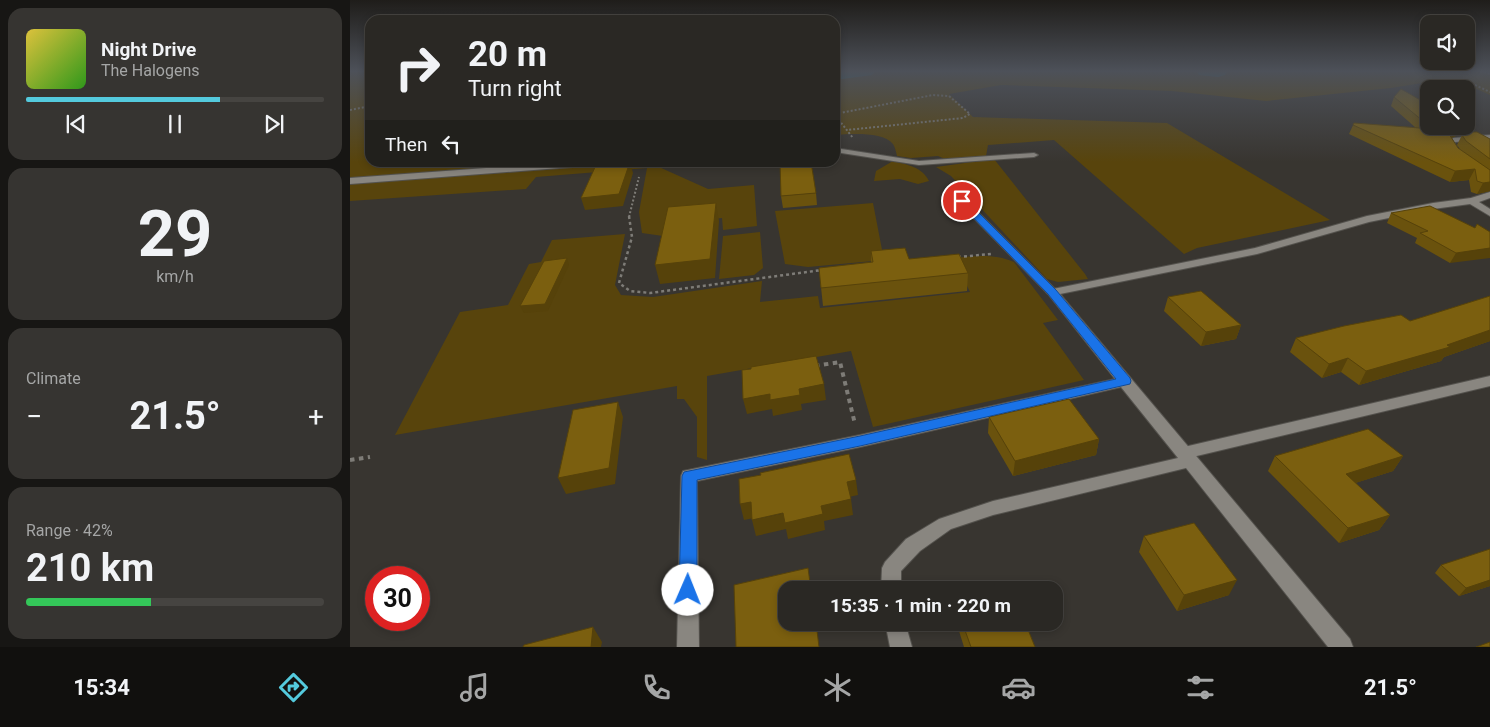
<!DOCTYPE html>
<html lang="en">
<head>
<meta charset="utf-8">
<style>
	body { margin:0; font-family:Roboto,sans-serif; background:#363431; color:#f1f3f6; height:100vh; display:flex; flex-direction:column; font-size:19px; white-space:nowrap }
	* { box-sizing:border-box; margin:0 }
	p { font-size:16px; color:#a5a6a6 }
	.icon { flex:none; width:28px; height:28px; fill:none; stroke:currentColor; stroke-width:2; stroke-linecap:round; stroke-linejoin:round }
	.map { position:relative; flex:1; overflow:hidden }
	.panel { display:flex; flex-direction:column; gap:8px; padding:8px; background:#171614; width:350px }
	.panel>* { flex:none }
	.guide { position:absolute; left:15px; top:15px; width:475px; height:152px; border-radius:15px; box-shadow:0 2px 8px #0003,0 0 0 1px #464441; background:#2a2824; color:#f1f3f6; overflow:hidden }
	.fabs { position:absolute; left:1070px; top:15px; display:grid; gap:10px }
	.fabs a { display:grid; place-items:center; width:55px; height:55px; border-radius:10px; background:#2a2824; box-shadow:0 2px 8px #0003,0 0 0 1px #464441; font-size:25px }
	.speed { position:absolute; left:15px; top:566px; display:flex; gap:10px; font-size:25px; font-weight:700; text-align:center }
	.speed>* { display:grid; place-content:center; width:65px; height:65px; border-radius:50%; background:#2a2824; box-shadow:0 2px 8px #0003,0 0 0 1px #464441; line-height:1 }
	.speed .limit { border:8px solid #d22; background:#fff; color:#111 }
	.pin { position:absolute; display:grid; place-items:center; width:42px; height:42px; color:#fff; margin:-21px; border:2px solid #fff; border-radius:50%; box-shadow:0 1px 5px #0007 }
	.me { position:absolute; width:55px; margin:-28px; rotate:1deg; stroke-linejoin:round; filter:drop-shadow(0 0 4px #0008) }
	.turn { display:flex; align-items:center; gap:18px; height:105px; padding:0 20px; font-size:22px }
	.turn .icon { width:65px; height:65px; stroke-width:2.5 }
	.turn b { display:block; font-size:35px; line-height:42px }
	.then { display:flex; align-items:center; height:48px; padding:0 20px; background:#0003; gap:10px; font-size:19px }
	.big { font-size:38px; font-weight:700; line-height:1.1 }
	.panel .card { flex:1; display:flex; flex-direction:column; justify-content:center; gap:8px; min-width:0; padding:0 18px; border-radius:15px; background:#363431 }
	.panel .dial { align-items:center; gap:0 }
	.dial b { font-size:65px; line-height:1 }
	.song { display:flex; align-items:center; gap:15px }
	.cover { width:60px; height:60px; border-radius:8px; background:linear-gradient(135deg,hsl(50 70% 55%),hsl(110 70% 35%)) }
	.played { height:5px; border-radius:2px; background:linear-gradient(90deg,#54cadd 65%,#464441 65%) }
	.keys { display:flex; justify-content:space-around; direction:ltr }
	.heat { display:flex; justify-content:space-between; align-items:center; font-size:28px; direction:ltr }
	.charge { height:8px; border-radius:4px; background:linear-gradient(90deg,#34c759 42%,#464441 0) }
	.trip { position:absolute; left:428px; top:581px; width:285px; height:50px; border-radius:15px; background:#2a2824; box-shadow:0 2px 8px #0003,0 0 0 1px #464441; font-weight:700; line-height:50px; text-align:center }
	.tabs { display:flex; height:80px; justify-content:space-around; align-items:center; background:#11100e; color:#a5a6a6 }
	.tabs .icon { width:35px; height:35px }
	.tabs .current { color:#54cadd }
	.tabs b { font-size:22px; color:#f1f3f6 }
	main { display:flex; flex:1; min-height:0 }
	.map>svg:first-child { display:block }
	.green { fill:#58440c }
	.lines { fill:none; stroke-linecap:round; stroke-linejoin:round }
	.river { fill:#226c77; fill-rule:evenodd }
	.service-casing { stroke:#54524d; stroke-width:2 }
	.minor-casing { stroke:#54524d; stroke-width:2 }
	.path-far2 { stroke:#7e7c77; stroke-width:2; stroke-dasharray:2 2; stroke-linecap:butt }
	.path-far1 { stroke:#7e7c77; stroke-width:2.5; stroke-dasharray:3 3; stroke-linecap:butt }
	.path { stroke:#7e7c77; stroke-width:4; stroke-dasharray:4.5 4.5; stroke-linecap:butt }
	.service { fill:#898680; fill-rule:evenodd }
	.minor { fill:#898680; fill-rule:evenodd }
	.wall { fill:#6a520d }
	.shaded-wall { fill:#56420a }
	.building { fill:#7b5f0f; stroke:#56420a }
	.route { fill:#1a73e8; stroke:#114b97 }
</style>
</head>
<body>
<main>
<section class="panel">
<div class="card">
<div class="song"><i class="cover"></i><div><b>Night Drive</b><p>The Halogens</p></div></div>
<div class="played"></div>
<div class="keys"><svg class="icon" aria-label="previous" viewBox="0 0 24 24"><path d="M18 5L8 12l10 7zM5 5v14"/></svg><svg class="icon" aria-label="pause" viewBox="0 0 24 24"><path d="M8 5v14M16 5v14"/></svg><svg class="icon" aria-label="next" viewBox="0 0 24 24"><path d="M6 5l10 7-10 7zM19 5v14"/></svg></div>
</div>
<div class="card dial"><b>29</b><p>km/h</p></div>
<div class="card"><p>Climate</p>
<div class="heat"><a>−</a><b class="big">21.5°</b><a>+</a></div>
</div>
<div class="card"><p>Range · 42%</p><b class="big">210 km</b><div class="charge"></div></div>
</section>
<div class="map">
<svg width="1140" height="647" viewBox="0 0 1140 647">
	<rect width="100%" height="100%" fill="#383530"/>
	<path class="green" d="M0,71H20V162L354,163L309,167L358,189L404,185L407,226L373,230L372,218L316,224L313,236L292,233L289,212L297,168L186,177L176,189L0,201Z
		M485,71H1131L1140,74V95L1111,82L1072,83L1041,88L916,101L822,91L651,85L599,94L623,117L817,123L980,220L847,248L834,254L704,140L638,145L636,156L595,159L588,156L561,158L547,156C546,152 545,147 543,144C533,131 499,134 485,135Z
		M644,159L735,274L738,279L708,282L697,279L601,176L586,167Z
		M543,161C558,165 572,167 579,181L568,184L550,179L524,181L526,171Z
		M523,203L534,260L458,267L435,264L425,211Z
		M410,232L413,268L404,275L369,279L373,236Z
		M275,234L265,285L271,295L303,297L412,281L410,302L468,296L470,308L620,292L609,269L584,261C610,258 639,251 664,262L708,320L693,323L734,380L523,427L501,351L357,376V460L347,457V417L334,399H327V386L45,435L110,312L158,305L179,264L191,262L202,240Z"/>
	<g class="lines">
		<path class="river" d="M485,71H525L522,75L485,80Z
			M846,71H878L875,75L868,77L849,75Z"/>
		<defs>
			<path id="service" d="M485,148L569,161L684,153L688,155L684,157L569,165L485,152Z
				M612,198L615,199L708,292L706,294H698L609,203V199Z
				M1140,376V386L834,459L828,457L826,453L828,449L834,447Z"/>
			<path id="minor" d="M1140,135V139L1105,142L1104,143L1110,153L1106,155H1103L1096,143L1103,138Z
				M220,162H265L261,164L0,184V178Z
				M1140,192V198L1129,202L1140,209V216L1120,204L1083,209L1019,222L907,254L710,294L1000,639L1003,647H978L836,468L643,515L601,529L570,551L551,571V590H531L532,568L535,562L556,539L589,519L643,501L828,458L771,387L510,447L347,481L349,647H327L331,476L333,471L510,435L765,379L698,294L696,292L698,290L905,248L1017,216L1083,203L1121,198Z
				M535,622H555L562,647H540Z"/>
		</defs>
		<use href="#service" class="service-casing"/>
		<use href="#minor" class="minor-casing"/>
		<path class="path-far2" d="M1130,71L1140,74
			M1125,85L1140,92
			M0,110L20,106
			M485,114L583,95L599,96L620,114L613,118L497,130
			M485,118L489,120L503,138
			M279,217L289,177"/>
		<path class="path-far1" d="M279,216L282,237L269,283L280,291L300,293L472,270
			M608,257L641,254"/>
		<path class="path" d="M465,366L490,362L505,424
			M0,460L20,457"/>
		<use href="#service" class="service"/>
		<use href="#minor" class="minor"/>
	</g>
	<path class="wall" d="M1044,97L1079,105V126H1114L1110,134L1102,138L1108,148L1110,149L1107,145L1112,135L1140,139V191L1127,194L1121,192L1119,180L1100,182L999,134L1004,123L1066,128L1041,106Z
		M466,193L467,205L433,208L431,196Z
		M1041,213L1125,228L1140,232L1100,263L1065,243L1067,238L1037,223Z
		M521,251L559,259L618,273L617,291L473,306L469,268L521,263Z
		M1140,296V341L1094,357L1091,361L1009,385L991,372L972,378L940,352L946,338L1060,321Z
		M818,297L891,325L886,339L851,346L814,311Z
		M639,417L749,439L746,455L663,476L638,433Z
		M925,456H1053L1043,471L1005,483L1040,515L1029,530L989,543L918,471Z
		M794,536L879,595L827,611L789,552Z
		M1091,565L1140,586L1109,596L1085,573Z
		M610,622H675L685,647H614L609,631Z"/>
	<path class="shaded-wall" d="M1112,126H1114L1110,134L1095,141L1100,132Z
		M280,162L283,173L273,206L235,210L231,198Z
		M1125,169L1119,180L1100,182L1105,171Z
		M1140,182V191L1127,194L1133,183Z
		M366,203L369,221L365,278L310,284L305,265Z
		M1140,248V258L1100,263L1106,253Z
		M217,258L219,265L198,311L174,313L170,306Z
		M891,325L886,339L851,346L856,332Z
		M1140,330V341L1094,357L1091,361L1009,385L1016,371Z
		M998,358L991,372L972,378L979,364Z
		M474,384L476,400L451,404L452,410L423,416L422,409L397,414L393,399Z
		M268,402L273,417L265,484L216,494L208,478Z
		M749,439L746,455L663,476L665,461Z
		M1053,456L1043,471L987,489L996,474Z
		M506,480L508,495L499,497L497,482Z
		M501,499L503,515L474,521L475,530L438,539L436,529L406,536L402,520Z
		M401,502L404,518L394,520L390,504Z
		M1040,515L1029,530L989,543L998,528Z
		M887,580L879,595L827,611L834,595Z
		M1140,580V586L1109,596L1116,588Z
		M243,627L252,642L251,647H241Z"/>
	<path class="building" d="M1051,89L1079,105V126L1044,97Z
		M1004,123L1083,129L1080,126H1112L1100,132L1099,134L1108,148L1140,170V182L1133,183L1127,181L1125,169L1105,171L1003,125Z
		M1117,132H1127L1140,139V159L1116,141L1112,135Z
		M270,162H280L269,194L231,198L246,165Z
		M430,162H461L466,193L431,196Z
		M366,203L360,259L305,265L318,207Z
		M1080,206L1125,228L1127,224L1140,232V248L1106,253L1070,233L1078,231L1041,213Z
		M555,248L559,259L609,254L618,273L471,288L469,268L523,262L521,251Z
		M217,258L195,304L170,306L194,261Z
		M851,291L891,325L856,332L818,297Z
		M1140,296V330L1097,345L1100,347L1016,371L998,358L979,364L946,338L994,326L1051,315L1060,321Z
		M466,356L474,384L449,389L450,395L420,400V394L393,399L392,370L401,369V367Z
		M719,399L749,439L665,461L639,417Z
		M268,402L259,468L208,478L223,410Z
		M1018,429L1053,456L996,474L1040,515L998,528L925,456Z
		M499,454L506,480L497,482L501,499L471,506L473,514L435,523L433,513L402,520L401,502L390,504L389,479L411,475L410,473Z
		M844,523L887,580L834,595L794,536Z
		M1140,549V580L1116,588L1091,565Z
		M458,568L461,590H436V622H466L469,647H386L384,585Z
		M612,622H675L685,647H621Z
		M243,627L241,647H173L174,645Z
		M1140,642V647H1126Z"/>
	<linearGradient id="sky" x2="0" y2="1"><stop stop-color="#1f1d1a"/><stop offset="0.44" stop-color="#4d5159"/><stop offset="1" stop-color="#4d5159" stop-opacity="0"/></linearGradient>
	<rect width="1140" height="162" fill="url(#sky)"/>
	<path class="route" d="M612,198L615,199L706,290L780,378L781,381L780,384L510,446L347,480V590L344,596L338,598L332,596L329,590L332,476L334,472L510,436L766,379L698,294L609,203L607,201Z"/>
</svg>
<div class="fabs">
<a><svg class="icon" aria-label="sound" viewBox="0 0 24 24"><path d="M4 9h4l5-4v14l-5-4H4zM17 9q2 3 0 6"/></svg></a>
<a><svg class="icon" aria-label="search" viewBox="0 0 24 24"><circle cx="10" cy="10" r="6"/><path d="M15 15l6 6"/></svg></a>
</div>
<div class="speed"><div class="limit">30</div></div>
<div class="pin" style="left:612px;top:201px;background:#d93025"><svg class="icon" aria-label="arrive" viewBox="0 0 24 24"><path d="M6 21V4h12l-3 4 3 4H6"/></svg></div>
<svg class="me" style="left:338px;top:590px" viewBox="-20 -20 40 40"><circle r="19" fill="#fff"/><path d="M0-13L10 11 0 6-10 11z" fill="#1a73e8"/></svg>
<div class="trip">15:35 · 1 min · 220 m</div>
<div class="guide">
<div class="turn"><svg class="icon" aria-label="right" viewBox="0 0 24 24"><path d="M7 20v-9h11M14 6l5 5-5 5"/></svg><div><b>20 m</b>Turn right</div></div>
<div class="then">Then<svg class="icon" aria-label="left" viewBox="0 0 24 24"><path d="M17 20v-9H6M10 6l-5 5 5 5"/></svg></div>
</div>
</div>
</main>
<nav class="tabs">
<b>15:34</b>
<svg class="icon current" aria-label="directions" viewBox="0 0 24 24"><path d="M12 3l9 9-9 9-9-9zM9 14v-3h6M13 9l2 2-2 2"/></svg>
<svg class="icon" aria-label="music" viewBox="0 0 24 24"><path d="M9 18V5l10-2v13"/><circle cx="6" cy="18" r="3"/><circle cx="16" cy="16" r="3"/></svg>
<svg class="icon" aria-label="phone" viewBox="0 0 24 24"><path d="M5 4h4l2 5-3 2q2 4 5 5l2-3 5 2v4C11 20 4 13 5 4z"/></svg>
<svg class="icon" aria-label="climate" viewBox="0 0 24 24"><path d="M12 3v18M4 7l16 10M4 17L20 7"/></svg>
<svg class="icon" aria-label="car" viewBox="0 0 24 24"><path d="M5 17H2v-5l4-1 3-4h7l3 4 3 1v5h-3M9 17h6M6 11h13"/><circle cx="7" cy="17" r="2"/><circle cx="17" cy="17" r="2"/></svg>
<svg class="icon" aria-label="filters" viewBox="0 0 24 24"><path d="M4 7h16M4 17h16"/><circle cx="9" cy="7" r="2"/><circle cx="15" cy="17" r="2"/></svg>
<b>21.5°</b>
</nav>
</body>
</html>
